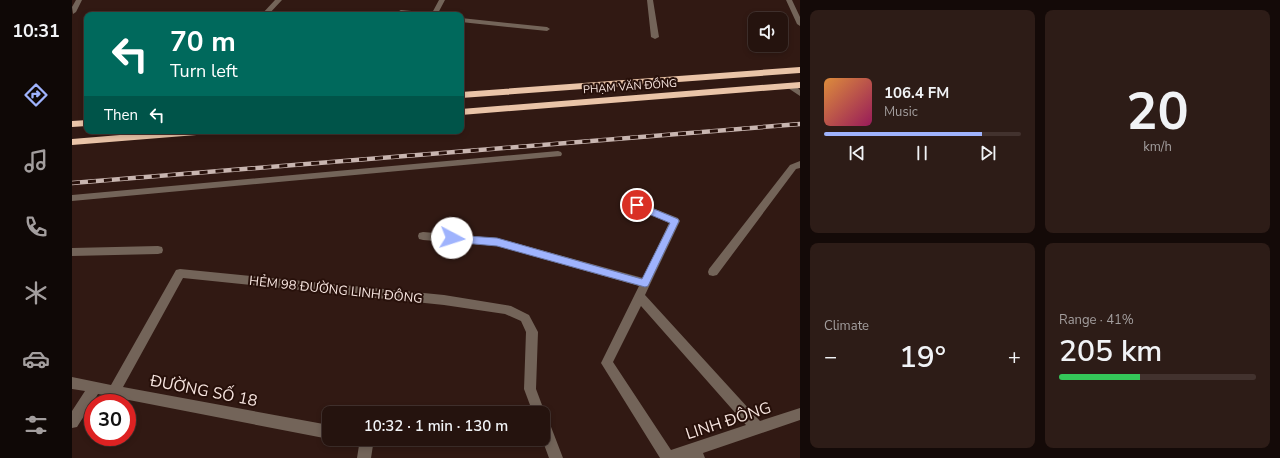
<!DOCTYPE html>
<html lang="en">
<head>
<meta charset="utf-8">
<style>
	body { margin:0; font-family:"Nunito Sans",sans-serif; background:#2d1c17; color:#f1f3f6; height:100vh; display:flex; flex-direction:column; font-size:15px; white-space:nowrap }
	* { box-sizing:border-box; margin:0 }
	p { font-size:13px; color:#a39e9e }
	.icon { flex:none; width:22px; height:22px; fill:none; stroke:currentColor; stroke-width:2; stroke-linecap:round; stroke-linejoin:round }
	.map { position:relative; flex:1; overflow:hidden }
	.drawer { display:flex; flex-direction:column; gap:10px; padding:10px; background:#140a08; width:480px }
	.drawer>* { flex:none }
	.banner { position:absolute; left:12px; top:12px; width:380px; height:122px; border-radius:8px; box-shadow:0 2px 6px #0003,0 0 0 1px #42322e; background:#00695c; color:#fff; overflow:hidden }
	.controls { position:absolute; left:676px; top:12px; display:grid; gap:8px }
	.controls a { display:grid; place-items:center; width:40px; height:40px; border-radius:8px; background:#25130e; box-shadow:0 2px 6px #0003,0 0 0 1px #42322e; font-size:20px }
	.speed { position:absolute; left:12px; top:394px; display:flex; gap:8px; font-size:20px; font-weight:700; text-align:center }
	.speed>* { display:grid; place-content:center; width:52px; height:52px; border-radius:50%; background:#25130e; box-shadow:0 2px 6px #0003,0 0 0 1px #42322e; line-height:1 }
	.speed .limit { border:6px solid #d22; background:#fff; color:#111 }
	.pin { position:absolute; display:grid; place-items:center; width:34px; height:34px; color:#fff; margin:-17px; border:2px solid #fff; border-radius:50%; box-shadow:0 1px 4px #0007 }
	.me { position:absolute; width:44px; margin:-22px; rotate:95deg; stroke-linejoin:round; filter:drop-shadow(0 0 3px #0008) }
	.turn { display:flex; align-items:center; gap:14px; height:84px; padding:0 20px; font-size:18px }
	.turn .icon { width:52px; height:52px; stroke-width:2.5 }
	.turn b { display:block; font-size:28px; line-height:34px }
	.then { display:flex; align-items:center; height:38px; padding:0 20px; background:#0003; gap:8px; font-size:15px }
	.big { font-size:30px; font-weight:600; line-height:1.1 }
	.drawer .card { flex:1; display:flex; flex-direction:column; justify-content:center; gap:6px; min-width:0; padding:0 14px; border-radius:8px; background:#2d1c17 }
	.drawer .dial { align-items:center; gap:0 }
	.dial b { font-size:52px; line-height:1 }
	.song { display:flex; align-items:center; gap:12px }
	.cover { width:48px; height:48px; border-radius:6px; background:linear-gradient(135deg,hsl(30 70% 55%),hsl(330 70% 35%)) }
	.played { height:4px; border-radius:2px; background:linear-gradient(90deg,#9fb3fd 80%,#42322e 80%) }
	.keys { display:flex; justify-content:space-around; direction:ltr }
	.heat { display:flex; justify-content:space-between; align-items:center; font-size:22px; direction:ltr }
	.charge { height:6px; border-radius:3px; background:linear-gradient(90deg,#34c759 41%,#42322e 0) }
	.drawer .tiles { flex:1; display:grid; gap:10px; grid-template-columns:repeat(2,1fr) }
	.trip { position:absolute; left:250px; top:406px; width:228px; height:40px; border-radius:8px; background:#25130e; box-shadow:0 2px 6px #0003,0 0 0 1px #42322e; font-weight:600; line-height:40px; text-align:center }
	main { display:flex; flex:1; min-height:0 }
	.tabs { display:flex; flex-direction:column; width:72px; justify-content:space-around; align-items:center; background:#0f0806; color:#a39e9e }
	.tabs .icon { width:28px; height:28px }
	.tabs .selected { color:#9fb3fd }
	.tabs b { font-size:18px; color:#f1f3f6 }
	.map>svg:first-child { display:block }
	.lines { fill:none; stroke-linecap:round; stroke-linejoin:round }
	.minor { fill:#736459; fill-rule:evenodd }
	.highway { fill:#eac4a8; fill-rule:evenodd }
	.rail-casing { stroke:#c8b5b0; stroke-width:4.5 }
	.rail { stroke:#27100a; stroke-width:3; stroke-dasharray:8; stroke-linecap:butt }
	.route { fill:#9fb3fd; stroke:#6774a4 }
	.labels { text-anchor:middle; stroke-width:4; stroke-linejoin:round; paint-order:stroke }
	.far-street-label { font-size:11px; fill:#f8e6e1; stroke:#27100a }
	.street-label { font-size:13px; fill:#f8e6e1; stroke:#27100a }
	.near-street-label { font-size:16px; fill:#f8e6e1; stroke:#27100a }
</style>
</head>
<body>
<main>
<nav class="tabs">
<b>10:31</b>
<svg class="icon selected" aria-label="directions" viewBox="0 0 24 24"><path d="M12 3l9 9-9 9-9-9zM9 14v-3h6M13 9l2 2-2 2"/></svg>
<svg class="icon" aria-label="music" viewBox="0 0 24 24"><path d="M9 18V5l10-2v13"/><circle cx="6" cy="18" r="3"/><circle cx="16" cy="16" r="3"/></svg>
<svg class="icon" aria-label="phone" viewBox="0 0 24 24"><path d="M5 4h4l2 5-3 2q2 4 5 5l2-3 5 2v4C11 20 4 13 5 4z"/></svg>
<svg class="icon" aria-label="climate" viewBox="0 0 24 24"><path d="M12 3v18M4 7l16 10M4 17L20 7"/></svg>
<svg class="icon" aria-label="car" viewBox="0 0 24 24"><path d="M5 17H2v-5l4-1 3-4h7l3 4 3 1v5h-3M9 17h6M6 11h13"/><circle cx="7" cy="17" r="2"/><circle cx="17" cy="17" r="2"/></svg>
<svg class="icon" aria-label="filters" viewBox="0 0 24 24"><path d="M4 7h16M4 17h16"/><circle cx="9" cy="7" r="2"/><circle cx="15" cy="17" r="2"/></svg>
</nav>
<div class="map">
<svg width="728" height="458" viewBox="0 0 728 458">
	<rect width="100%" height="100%" fill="#311913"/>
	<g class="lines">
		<path class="minor" d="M4,0H10L4,12L1,14L0,7Z
			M203,0H210L196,15H189Z
			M367,0H373L365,15H319L329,10L360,13Z
			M575,0H581L587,37L583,39L579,37Z
			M714,0H720L728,17V26L725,24Z
			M389,18L475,27L478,29L475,31L389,22Z
			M716,84H722L728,90V96L716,88Z
			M486,151L489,152L490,154L489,156L0,201V195Z
			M728,161V168L724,169L645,275L641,276L637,275L636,272L637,269L718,165Z
			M553,197L606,218L608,221L573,295L688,421L728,408V420L631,453L633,458H588L529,363L567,286L425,246L351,240L347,239L346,236L347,233L351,232L425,238L571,278L597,223L550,202L548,200L550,198ZM569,306L674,425L599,450L541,362Z
			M86,246L90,247L91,250L90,253L86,254L0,256V248Z
			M108,269L372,295L439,306L457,315L466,332L464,389L473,413L471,418L476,419L491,458H477L470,439L471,413H461L452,389L454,332L449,321L433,314L372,305L111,278L51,387L257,425V439L26,394L5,427L0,428V411L13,391L0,389V377L39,385L104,270Z
			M288,439H302L299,458H285Z"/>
		<path class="highway" d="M728,67V73L389,98V92Z
			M728,82V88L389,115V109Z
			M15,120V126L0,127V121Z
			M96,131H142L137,134L0,145V139Z"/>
		<defs>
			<path id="rail" d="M0,183L728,124"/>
		</defs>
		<use href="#rail" class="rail-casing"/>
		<use href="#rail" class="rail"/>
	</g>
	<path class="route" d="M565,202L606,219L607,221L576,286L573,287L425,246L380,242L376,238L380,235L425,238L570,279L598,223L562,208L561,205L562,203Z"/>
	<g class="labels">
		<g class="far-street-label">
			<text transform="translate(558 86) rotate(-4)" y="4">PHẠM VĂN ĐỒNG</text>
		</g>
		<g class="street-label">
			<text transform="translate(264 289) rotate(6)" y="5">HẺM 98 ĐƯỜNG LINH ĐÔNG</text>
		</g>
		<g class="near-street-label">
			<text transform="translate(132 390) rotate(11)" y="6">ĐƯỜNG SỐ 18</text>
			<text transform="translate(656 420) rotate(-18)" y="6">LINH ĐÔNG</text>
		</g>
	</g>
</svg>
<div class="controls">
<a><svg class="icon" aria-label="sound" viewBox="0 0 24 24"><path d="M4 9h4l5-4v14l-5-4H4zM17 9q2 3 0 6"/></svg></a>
</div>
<div class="speed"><div class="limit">30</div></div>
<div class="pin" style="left:565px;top:205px;background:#d93025"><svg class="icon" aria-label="arrive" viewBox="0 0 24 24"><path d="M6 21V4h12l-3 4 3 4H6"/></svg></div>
<svg class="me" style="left:380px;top:238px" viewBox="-20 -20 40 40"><circle r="19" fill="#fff"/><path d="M0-13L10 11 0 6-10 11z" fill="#9fb3fd"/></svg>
<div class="trip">10:32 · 1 min · 130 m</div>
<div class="banner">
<div class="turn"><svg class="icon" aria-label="left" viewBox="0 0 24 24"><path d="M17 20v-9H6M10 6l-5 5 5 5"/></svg><div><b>70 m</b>Turn left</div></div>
<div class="then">Then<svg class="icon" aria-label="left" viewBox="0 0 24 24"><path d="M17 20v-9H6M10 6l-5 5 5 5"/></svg></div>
</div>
</div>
<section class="drawer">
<div class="tiles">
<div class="card">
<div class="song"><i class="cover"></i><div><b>106.4 FM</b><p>Music</p></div></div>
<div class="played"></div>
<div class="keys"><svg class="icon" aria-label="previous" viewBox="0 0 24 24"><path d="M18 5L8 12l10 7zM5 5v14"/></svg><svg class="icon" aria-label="pause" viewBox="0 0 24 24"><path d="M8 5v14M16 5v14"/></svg><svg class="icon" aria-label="next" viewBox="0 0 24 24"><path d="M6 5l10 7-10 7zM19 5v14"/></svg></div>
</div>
<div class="card dial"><b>20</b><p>km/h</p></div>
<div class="card"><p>Climate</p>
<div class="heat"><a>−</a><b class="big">19°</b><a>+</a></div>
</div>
<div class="card"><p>Range · 41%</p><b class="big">205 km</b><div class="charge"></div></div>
</div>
</section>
</main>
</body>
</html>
